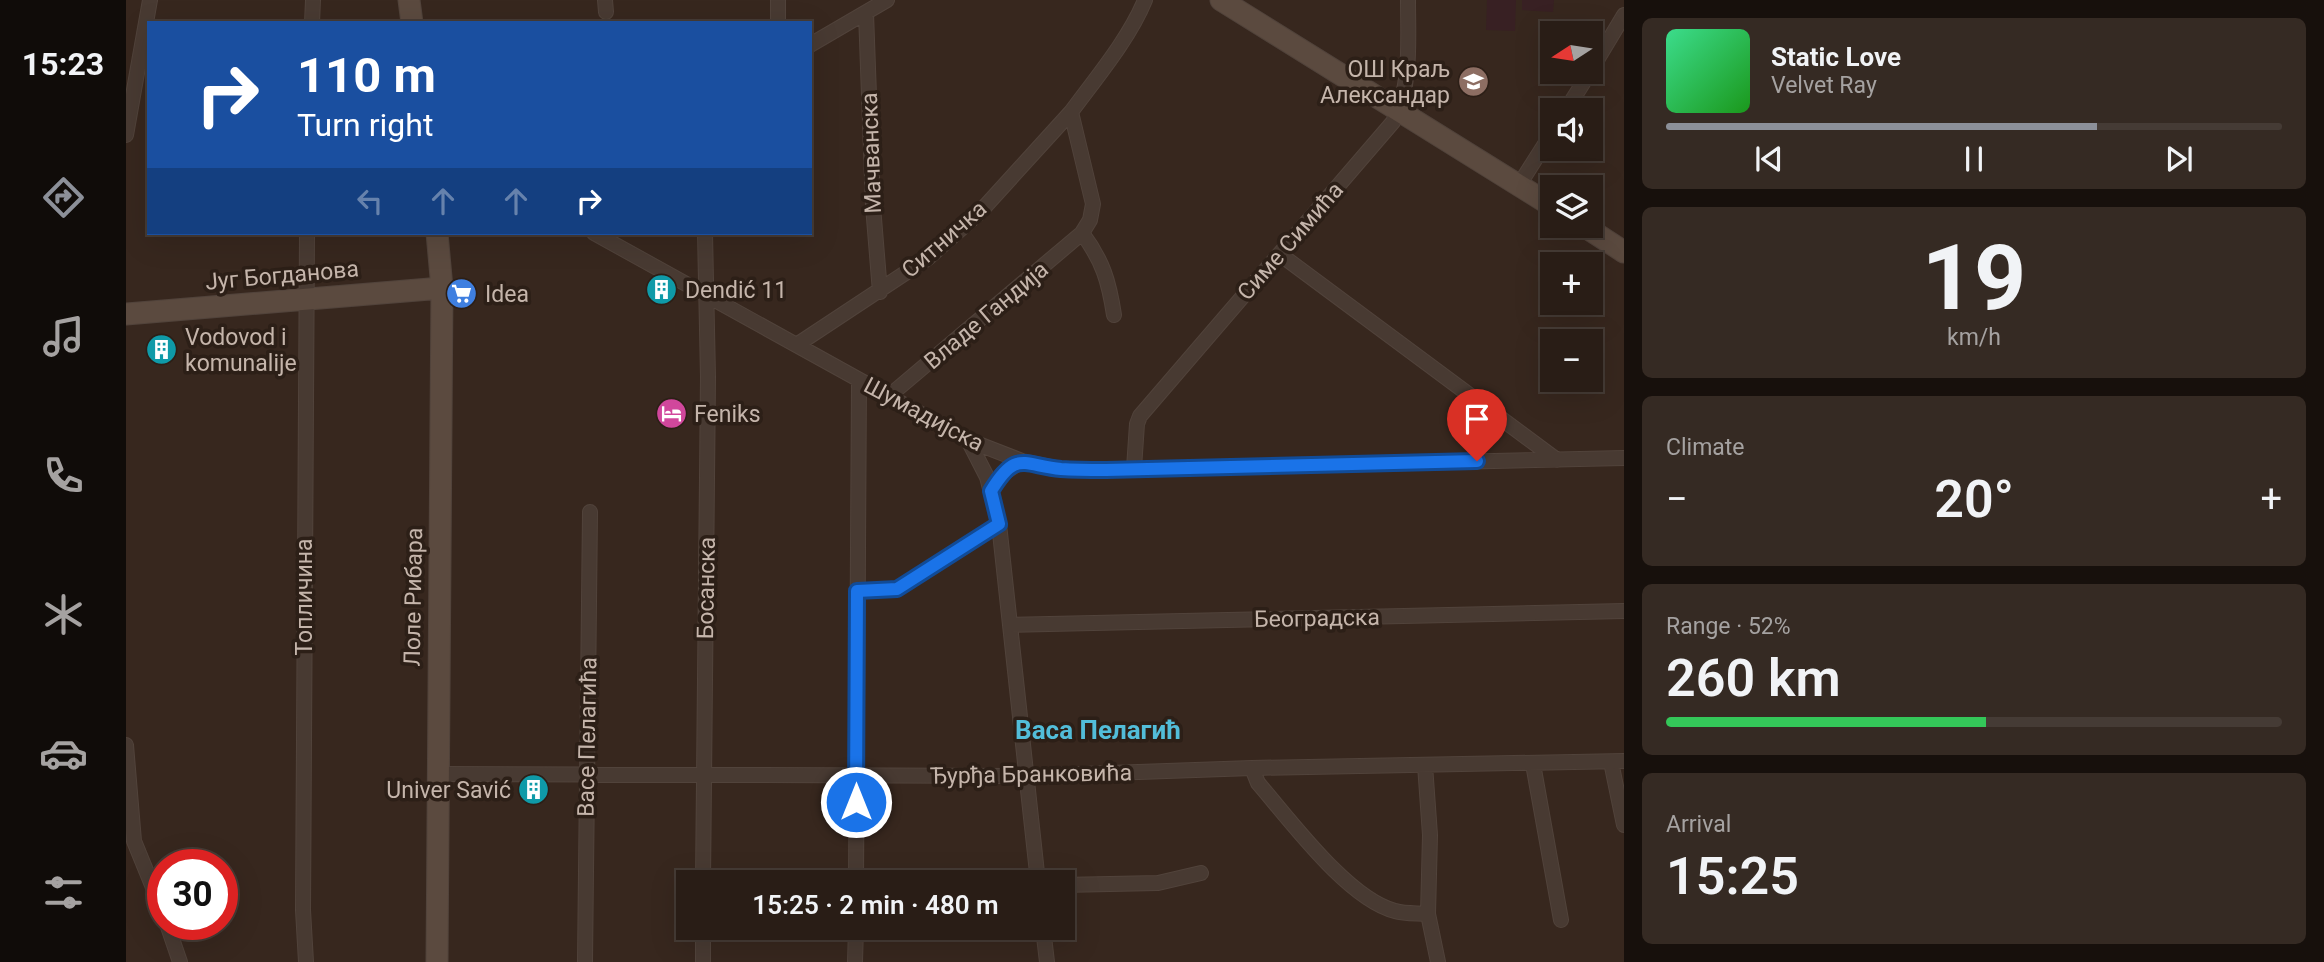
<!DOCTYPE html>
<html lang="en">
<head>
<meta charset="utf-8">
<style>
	body { margin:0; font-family:Roboto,sans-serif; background:#352a23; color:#f1f3f6; height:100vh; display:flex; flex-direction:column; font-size:26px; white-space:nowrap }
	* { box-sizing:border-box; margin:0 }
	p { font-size:23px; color:#a5a2a1 }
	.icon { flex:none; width:38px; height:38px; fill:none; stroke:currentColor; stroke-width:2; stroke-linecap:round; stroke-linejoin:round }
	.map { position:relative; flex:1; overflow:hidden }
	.panel { display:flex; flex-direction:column; gap:18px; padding:18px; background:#17100c; width:700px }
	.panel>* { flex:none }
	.hud { position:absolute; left:21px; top:21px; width:665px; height:214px; border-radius:0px; box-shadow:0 7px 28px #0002,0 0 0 2px #453b35; background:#1a4fa0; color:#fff; overflow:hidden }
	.needle { width:46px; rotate:258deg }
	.buttons { position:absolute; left:1414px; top:21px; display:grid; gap:14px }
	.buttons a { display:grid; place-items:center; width:63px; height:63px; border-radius:0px; background:#291d16; box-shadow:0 7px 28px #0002,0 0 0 2px #453b35; font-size:35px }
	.speed { position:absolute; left:21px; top:849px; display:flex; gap:14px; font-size:35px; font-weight:700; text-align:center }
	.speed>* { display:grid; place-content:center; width:91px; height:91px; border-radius:50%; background:#291d16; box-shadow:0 7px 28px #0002,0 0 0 2px #453b35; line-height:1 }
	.speed .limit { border:10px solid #d22; background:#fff; color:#111 }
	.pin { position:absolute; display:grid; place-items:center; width:60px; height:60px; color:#fff; margin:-72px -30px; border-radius:50% 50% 50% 0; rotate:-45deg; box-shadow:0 0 7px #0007 }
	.pin .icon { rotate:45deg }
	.me { position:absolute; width:77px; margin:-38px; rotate:0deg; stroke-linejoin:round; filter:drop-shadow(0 0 5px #0008) }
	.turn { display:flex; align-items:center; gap:24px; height:147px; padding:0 35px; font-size:32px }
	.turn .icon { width:91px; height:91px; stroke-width:2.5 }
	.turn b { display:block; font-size:49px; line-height:60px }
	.lanes { display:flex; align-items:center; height:66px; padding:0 35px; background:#0003; justify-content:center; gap:35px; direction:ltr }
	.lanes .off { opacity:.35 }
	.big { font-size:52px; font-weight:600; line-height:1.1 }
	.panel .tile { flex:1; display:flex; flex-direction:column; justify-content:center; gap:10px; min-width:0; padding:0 24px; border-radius:10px; background:#352a23 }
	.panel .dial { align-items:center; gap:0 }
	.dial b { font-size:91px; line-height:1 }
	.song { display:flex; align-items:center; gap:21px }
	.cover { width:84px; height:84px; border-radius:10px; background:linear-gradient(135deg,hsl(150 70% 55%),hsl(120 70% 35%)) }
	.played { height:7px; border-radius:4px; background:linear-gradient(90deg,#8c9099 70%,#453b35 70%) }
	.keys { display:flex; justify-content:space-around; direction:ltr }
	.heat { display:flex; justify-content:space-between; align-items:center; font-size:38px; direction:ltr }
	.charge { height:10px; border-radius:5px; background:linear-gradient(90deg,#34c759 52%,#453b35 0) }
	.trip { position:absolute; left:550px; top:870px; width:399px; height:70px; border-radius:0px; background:#291d16; box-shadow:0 7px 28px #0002,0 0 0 2px #453b35; font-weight:600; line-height:70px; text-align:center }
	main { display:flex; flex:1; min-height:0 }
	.menu { display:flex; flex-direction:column; width:126px; justify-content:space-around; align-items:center; background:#100c09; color:#a5a2a1 }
	.menu .icon { width:49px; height:49px }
	.menu .selected { color:#8c9099 }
	.menu b { font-size:32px; color:#f1f3f6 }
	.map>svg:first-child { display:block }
	.green { fill:#382023 }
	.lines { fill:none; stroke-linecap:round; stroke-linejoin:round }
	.street-casing { stroke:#51433b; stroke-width:16 }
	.secondary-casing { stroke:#51433b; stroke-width:23 }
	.street { stroke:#483a32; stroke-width:14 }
	.secondary { stroke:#5b4a3f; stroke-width:21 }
	.route-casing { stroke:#114b97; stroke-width:18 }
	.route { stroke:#1a73e8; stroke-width:12 }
	.labels { text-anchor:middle; stroke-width:7; stroke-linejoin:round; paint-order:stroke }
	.poi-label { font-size:23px; fill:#c5b5ab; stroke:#2c1f17; text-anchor:start }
	.street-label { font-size:23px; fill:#c5b5ab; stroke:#2c1f17 }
	.quarter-label { font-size:26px; font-weight:bold; fill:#52bdd9; stroke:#2c1f17 }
</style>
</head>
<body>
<main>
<nav class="menu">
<b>15:23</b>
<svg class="icon selected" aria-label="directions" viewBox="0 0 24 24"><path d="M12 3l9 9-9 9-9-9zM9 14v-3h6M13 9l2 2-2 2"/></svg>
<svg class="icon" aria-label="music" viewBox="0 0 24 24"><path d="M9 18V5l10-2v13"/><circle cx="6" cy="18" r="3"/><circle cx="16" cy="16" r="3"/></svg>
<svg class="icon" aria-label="phone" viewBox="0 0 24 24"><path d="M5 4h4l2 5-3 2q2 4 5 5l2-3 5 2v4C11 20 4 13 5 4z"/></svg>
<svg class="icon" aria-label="climate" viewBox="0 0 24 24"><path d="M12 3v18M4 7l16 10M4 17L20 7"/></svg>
<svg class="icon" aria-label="car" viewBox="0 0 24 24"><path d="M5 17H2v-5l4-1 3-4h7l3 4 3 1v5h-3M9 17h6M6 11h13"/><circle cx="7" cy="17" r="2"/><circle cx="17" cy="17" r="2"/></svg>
<svg class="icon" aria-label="filters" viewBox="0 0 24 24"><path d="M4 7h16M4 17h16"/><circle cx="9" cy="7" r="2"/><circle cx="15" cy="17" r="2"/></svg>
</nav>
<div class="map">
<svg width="1498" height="962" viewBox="0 0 1498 962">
	<rect width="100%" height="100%" fill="#37271e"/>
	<path class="green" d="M1361,0H1390L1389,31L1360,30Z
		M1396,0H1428L1427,12L1396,10Z"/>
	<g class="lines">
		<defs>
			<path id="street" d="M479,0L480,12
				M740,13L747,206L754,292
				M186,23L187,0
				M652,23V0
				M684,45L761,0
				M1465,70L1498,15
				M1440,110L1464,72
				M0,135L24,0
				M1393,185L1426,133
				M468,233L842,440L896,461L935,469L980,470L1498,458
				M1155,255L1431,460
				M988,315C983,282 977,261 956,233L964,220L967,204L945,112C970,78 1003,39 1019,0
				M672,344L802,258L854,212L945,112
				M763,396L956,233
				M842,440L861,477L873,524L912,882
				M1008,468L1011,424L1014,416L1267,122C1286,86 1282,40 1282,0
				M865,491L876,474L896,461
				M731,591L771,589L873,524
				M884,625L1498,611
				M0,745L8,841L37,912
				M1485,762L1498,825
				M1407,764L1435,920
				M1126,768L1132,783C1164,820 1222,899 1269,911C1279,914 1291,913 1302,914L1304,835L1299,765
				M311,774L899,776L1126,768L1498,761
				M577,882L582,377L579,233
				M730,882L733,380
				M936,885L1032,883L1075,873
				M1302,914L1312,962
				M41,924L54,962
				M917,928L921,962
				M180,962L177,910L181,233
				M459,962L464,512
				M577,962V928
				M729,962L730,928"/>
			<path id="secondary" d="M283,0L286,23
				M1095,0L1426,206
				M1458,226L1498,252
				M311,233L316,288L311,962
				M0,314L316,288"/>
		</defs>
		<use href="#street" class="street-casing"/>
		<use href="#secondary" class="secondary-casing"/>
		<use href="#street" class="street"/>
		<use href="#secondary" class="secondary"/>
	</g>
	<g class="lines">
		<defs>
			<path id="route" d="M730,802L731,591L771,589L873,524L865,491C890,450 896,465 935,469C950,470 965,470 980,470L1351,461"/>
		</defs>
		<use href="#route" class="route-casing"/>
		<use href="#route" class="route"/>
	</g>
	<defs>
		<symbol id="school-disc" viewBox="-11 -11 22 22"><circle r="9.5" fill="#8d6e63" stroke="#2c1f17"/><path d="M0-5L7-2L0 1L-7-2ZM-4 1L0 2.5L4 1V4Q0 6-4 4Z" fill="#fff"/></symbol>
		<symbol id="building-disc" viewBox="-11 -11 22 22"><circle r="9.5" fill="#0f9aa8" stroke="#2c1f17"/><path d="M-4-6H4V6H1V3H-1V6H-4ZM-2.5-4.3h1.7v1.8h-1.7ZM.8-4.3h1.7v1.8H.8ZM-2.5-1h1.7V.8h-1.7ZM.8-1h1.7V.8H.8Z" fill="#fff"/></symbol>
		<symbol id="supermarket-disc" viewBox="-11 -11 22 22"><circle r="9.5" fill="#3f7fe0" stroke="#2c1f17"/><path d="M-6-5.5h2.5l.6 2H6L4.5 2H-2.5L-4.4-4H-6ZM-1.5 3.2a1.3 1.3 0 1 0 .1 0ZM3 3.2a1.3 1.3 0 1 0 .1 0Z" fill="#fff"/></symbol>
		<symbol id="hotel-disc" viewBox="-11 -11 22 22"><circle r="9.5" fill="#d1479c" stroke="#2c1f17"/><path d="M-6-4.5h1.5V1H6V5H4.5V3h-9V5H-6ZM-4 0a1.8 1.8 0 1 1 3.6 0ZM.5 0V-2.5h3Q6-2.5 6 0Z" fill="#fff"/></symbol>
	</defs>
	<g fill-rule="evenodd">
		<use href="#school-disc" x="1330" y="64" width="35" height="35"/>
		<use href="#building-disc" x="518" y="272" width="35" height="35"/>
		<use href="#supermarket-disc" x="318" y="276" width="35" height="35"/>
		<use href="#building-disc" x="18" y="332" width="35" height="35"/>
		<use href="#hotel-disc" x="528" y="396" width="35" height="35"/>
		<use href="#building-disc" x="390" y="772" width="35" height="35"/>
	</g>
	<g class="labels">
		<g class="poi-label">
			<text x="1324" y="77" text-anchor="end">ОШ Краљ<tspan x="1324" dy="26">Александар</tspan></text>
			<text x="559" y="298">Dendić 11</text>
			<text x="359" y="302">Idea</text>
			<text x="59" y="345">Vodovod i<tspan x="59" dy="26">komunalije</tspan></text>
			<text x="568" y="422">Feniks</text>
			<text x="385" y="798" text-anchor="end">Univer Savić</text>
		</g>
		<g class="street-label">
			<text transform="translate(745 153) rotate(-92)" y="8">Мачванска</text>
			<text transform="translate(818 239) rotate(-41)" y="8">Ситничка</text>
			<text transform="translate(1164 241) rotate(-49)" y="8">Симе Симића</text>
			<text transform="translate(156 275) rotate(-5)" y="8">Југ Богданова</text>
			<text transform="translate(860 315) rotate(-40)" y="8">Владе Гандија</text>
			<text transform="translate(798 414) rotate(28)" y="8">Шумадијска</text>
			<text transform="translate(580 588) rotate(-89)" y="8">Босанска</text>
			<text transform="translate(178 597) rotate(-90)" y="8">Топличина</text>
			<text transform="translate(287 597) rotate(-89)" y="8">Лоле Рибара</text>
			<text transform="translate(1191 618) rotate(-1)" y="8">Београдска</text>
			<text transform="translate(461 737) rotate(-89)" y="8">Васе Пелагића</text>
			<text transform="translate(905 774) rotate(-1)" y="8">Ђурђа Бранковића</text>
		</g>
		<g class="quarter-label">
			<text x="972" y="739">Васа Пелагић</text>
		</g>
	</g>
</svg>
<div class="buttons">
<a><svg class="needle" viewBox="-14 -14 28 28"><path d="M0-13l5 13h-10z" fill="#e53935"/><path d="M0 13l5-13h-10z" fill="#a5a2a1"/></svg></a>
<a><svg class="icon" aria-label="sound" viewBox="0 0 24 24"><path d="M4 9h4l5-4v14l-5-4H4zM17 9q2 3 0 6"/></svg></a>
<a><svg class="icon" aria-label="layers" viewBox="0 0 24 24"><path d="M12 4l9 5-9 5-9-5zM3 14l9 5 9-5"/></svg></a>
<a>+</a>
<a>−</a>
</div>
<div class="speed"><div class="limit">30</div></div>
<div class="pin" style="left:1351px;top:461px;background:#d93025"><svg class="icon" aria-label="arrive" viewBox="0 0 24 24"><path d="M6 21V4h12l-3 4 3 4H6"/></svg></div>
<svg class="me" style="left:730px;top:802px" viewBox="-20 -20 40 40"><circle r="17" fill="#1a73e8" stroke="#fff" stroke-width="3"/><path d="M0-11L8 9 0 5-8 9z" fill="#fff"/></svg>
<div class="trip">15:25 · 2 min · 480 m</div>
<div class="hud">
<div class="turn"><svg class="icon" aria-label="right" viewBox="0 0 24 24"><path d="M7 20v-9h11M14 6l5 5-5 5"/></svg><div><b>110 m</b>Turn right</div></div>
<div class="lanes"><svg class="icon off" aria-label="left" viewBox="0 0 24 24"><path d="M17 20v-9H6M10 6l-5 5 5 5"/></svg><svg class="icon off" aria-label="ahead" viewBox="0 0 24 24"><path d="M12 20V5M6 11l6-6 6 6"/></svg><svg class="icon off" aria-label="ahead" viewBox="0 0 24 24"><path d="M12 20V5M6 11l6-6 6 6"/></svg><svg class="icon" aria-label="right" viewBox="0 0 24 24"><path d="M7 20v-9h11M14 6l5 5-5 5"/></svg></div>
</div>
</div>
<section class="panel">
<div class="tile">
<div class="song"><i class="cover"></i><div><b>Static Love</b><p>Velvet Ray</p></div></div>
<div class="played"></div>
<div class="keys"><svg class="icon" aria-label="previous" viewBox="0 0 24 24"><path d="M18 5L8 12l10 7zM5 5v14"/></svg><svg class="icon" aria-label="pause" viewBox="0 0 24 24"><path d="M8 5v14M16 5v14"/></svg><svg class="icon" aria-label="next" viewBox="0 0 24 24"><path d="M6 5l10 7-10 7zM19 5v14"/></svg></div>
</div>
<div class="tile dial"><b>19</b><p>km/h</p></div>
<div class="tile"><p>Climate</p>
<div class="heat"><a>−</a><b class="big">20°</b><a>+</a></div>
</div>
<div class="tile"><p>Range · 52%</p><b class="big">260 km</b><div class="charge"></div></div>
<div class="tile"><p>Arrival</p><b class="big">15:25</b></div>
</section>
</main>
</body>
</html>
